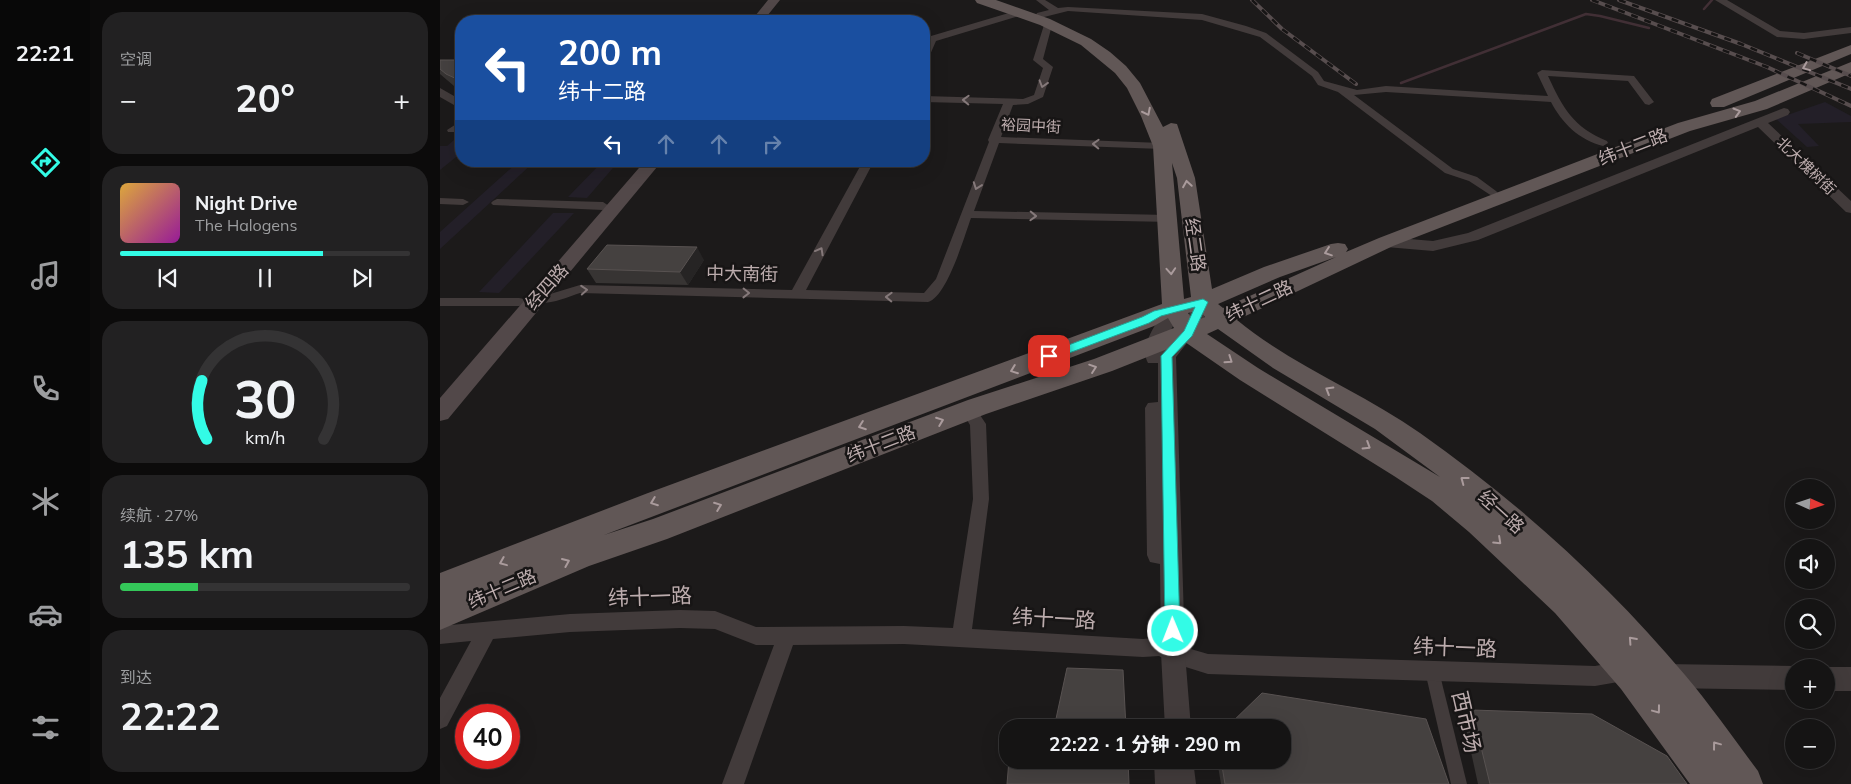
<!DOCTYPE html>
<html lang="zh">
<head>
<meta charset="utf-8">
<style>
	body { margin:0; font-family:Mulish,"Noto Sans SC",sans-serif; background:#222122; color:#f1f3f6; height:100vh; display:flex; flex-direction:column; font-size:19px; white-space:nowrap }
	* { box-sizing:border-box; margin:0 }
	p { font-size:16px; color:#9d9ea0 }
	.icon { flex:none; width:28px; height:28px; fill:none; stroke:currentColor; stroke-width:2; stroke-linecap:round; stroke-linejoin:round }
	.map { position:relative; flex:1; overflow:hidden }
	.drawer { display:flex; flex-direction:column; gap:12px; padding:12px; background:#0c0b0b; width:350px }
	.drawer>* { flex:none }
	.banner { position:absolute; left:15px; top:15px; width:475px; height:152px; border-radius:20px; box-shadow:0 5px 20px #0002,0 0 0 1px #343334; background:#1a4fa0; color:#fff; overflow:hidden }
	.needle { width:32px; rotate:93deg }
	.controls { position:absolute; left:1345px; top:479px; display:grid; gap:10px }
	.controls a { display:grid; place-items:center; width:50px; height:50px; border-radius:50%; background:#151414; box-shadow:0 5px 20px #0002,0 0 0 1px #343334; font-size:25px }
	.speed { position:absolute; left:15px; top:704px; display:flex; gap:10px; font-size:25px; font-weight:700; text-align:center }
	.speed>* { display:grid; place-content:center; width:65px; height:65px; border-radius:50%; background:#151414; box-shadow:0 5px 20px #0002,0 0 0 1px #343334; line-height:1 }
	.speed .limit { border:8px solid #d22; background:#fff; color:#111 }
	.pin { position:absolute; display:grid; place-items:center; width:42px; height:42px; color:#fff; margin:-21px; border-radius:10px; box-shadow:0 2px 8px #0006 }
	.me { position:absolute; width:55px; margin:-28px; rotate:359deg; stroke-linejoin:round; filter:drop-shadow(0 0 4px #0008) }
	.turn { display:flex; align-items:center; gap:18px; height:105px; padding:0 20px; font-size:22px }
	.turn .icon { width:65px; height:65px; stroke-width:2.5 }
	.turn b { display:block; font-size:35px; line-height:42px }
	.lanes { display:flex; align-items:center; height:48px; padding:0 20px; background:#0003; justify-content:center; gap:25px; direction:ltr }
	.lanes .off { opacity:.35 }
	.big { font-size:38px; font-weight:700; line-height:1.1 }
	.drawer .card { flex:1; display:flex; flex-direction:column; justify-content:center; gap:8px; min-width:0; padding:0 18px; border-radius:20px; background:#222122 }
	.drawer .dial { align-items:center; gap:0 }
	.dial svg { height:130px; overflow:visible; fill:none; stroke:#343334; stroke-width:7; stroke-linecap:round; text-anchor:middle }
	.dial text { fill:#f1f3f6; stroke:none }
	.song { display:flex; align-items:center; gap:15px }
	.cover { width:60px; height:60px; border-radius:8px; background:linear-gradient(135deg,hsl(40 70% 55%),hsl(300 70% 35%)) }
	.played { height:5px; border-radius:2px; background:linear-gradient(90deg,#33fbe6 70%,#343334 70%) }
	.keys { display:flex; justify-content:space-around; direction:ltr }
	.heat { display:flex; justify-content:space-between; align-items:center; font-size:28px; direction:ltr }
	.charge { height:8px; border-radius:4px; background:linear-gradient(90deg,#34c759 27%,#343334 0) }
	.trip { position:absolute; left:559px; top:719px; width:292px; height:50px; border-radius:20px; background:#151414; box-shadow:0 5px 20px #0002,0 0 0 1px #343334; font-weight:700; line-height:50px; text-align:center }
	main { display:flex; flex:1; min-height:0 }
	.tabs { display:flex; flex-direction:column; width:90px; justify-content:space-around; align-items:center; background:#080808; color:#9d9ea0 }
	.tabs .icon { width:35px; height:35px }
	.tabs .on { color:#33fbe6 }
	.tabs b { font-size:22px; color:#f1f3f6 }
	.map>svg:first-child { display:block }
	.green { fill:#231f28 }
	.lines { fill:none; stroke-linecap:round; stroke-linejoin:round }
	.stream { stroke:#412f35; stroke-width:2.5 }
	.pedestrian { fill:#423b3b; fill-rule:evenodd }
	.minor { fill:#423b3b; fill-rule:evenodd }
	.tertiary { fill:#423b3b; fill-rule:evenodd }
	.secondary { fill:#524849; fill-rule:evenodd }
	.primary { fill:#615756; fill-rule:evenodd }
	.rail-casing { stroke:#574d4e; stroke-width:4 }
	.rail { stroke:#171515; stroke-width:2.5; stroke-dasharray:7; stroke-linecap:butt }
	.wall { fill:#373433 }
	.shaded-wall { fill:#262424 }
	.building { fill:#454140; stroke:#585251 }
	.oneway { stroke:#aa9b9c }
	.oneway2 { stroke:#85797a }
	.route { fill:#33fbe6; stroke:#21a396 }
	.labels { text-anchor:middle; stroke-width:5; stroke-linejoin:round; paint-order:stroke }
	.far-street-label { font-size:15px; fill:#bcacad; stroke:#171515 }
	.street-label { font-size:18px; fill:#bcacad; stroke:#171515 }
	.near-street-label { font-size:21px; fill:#bcacad; stroke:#171515 }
</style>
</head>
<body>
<main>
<nav class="tabs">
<b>22:21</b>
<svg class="icon on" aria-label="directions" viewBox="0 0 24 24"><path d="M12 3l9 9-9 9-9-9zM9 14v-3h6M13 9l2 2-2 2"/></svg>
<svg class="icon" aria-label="music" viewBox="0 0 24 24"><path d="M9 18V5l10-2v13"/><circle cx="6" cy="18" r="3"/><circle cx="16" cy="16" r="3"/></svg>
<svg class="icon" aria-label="phone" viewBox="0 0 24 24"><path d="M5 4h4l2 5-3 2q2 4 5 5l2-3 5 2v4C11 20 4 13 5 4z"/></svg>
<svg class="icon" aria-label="climate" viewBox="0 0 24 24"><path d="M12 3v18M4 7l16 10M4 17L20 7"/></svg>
<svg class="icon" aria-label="car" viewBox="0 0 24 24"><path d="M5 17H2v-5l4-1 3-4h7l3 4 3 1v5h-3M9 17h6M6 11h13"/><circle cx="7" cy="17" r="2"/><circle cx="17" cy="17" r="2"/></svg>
<svg class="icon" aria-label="filters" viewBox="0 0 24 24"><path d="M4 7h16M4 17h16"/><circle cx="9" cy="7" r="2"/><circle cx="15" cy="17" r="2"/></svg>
</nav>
<section class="drawer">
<div class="card"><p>空调</p>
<div class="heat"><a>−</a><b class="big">20°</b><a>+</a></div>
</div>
<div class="card">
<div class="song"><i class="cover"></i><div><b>Night Drive</b><p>The Halogens</p></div></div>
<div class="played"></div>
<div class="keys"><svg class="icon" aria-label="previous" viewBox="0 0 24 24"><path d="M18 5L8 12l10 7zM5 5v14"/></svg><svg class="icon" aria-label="pause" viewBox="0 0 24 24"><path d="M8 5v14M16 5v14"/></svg><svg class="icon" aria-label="next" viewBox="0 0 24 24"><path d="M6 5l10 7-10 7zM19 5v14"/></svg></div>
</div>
<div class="card dial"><svg viewBox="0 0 100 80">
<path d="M14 69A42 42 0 1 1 86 69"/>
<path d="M14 69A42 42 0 0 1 11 33" stroke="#33fbe6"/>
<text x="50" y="56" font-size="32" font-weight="700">30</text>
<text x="50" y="72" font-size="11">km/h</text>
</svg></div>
<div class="card"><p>续航 · 27%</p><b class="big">135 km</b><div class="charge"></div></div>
<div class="card"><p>到达</p><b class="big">22:22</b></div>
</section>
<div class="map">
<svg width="1411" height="784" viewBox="0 0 1411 784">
	<rect width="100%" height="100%" fill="#1c1a1a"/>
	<path class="green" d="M1385,102L1411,116V122L1358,124L1379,146L1367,147L1336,119Z
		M21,134V153L0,170V146H7Z
		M79,161H95L0,249V232Z
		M163,161H179L147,198L128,197Z
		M113,213H134L59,293L39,292Z"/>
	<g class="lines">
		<path class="stream" d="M1264,9L1272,0
			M961,83L1146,14L1160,16L1209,28"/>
		<path class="pedestrian" d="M992,664L997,666L999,671L1027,784H1011L985,671L987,666Z"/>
		<path class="minor" d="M596,0H605L618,8L628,7L762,14L806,26L826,33L878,72L884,81L917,90L946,86L1108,96L1097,73L1102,70L1194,76L1214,102L1209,105L1205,104L1188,81L1108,76C1123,108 1133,127 1167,141L1168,143L1163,146C1139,140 1122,123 1111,102L946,92L914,95L1013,169L1037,177L1056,191L1058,193L1052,196L1029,181L1005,173L898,92L878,85L872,76L820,37L762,20L628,11L600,18L596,15L597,13L609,10Z
			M579,10L582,11V15L496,41L489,57L484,60V48L486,42H484V36H491Z
			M608,22L612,25L603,59L613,67L603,97L588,104L573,105L561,137L722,143L727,146L722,149L559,143L534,211L728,215L732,216L734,219L732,222L531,218C524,237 507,297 488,302L140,293C125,298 108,306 92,302L90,299L92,296L107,295L140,285L352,290L423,161H434L366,290L484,293L496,279L549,142L548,140L563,104L484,102V96L583,99L594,95L603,68L593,60L604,25Z
			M21,121V128L16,132H8L7,130Z
			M0,198L23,199L29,202L23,205L0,204Z
			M57,199L163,202L169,206L163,210L53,205L51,203L53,201Z
			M0,298H79L84,299L86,302L84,305L79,306H0Z
			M529,404L534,406L546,424L549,499L532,629L703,639L721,637L737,645L768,654L1155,666L1178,662L1193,667L1196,674L1193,681L1186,684L1178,682L1155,686L768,674L733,663L719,656L703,657L464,644L353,645L304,784H282L334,645H316L275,629L240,628L130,632L53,639L7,726L0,729V698L31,641L0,644V626L130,614L240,610L275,611L316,627L464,626L513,628L533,499L530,425L521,410L524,406Z"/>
		<path class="tertiary" d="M1275,0H1287L1340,31L1364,33L1411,27V33L1364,39L1337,37Z
			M0,88L21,100V109L0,97Z
			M1344,108L1348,109L1350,112L1348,115L1328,123L1411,201V213L1406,212L1318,127L1038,240L993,251L946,247L941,245L938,242L941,239L946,237L993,241L1028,233Z
			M763,296L769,298L771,302L755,337L747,343L736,357L745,653L751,728H725L721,653L720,564L710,562L707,555L705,408L708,403L718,402V363H708C698,345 719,320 728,305L734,303L740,305L742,309L723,345V349L742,329L757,298Z
			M1224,664L1354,666L1359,668H1354V690L1224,688L1215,685L1212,676L1215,667Z
			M1386,667H1411V691H1386V668H1384Z
			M714,760H753L756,784H715Z"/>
		<path class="secondary" d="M328,0H340L323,21H311Z
			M205,161H222L8,419L0,421V398Z"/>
		<path class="primary" d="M535,0H556L610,19L651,39L670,52L686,66L700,83L723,127L731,123L737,124L755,178L772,289L824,267L891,244L898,243L905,244L908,249L906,252L939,238L1238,123L1315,101L1411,62V73L1327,109L1250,131L953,246L797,320C853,366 922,392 980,433C1078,502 1168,583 1245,675C1271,706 1294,739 1318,771L1323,784H1250L1181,689L1115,613L1029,532L992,501L954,476L800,380L745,342L672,371L546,414L227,539L149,566L0,630V573L208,493L722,304L713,146L701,116L687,88L675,73L641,45L600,25L537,3ZM732,163L737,178L751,297L744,299ZM896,257L783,308L778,304L840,277ZM760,310L765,317L754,322L748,313ZM728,318L734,328L654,359L528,400L213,519L164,535L714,326ZM778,329L833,368L935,429L1000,477L818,368L767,334Z
			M1411,45V54L1284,107H1272L1270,103L1272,99Z"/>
		<defs>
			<path id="rail" d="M812,0L842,29L916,84
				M1152,0L1327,67L1411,106
				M1179,0L1301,44L1411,89
				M1357,53L1411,76"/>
		</defs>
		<use href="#rail" class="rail-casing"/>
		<use href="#rail" class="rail"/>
	</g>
	<path class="wall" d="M0,60H21V89L14,86L0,74Z
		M264,260L248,285L156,283L147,269Z
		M1032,710L1247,784H1038L1024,720Z
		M777,760H842L1009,784H781Z"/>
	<path class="shaded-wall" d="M257,247L264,260L248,285L240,272Z"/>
	<path class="building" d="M0,60H21V81L6,74L0,69Z
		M167,245L257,247L240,272L147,269Z
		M627,668L683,670L686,728H614Z
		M822,693L986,719L1009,784H785L781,760H842V728H786Z
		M1032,710L1152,714L1227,756L1247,784H1050Z
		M569,760H688L689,784H567Z"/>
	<defs><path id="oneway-chevron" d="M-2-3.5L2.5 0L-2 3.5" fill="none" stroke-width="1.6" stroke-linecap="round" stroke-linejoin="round" transform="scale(1.25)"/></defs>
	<g class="oneway">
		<use href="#oneway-chevron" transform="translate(1366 67) rotate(158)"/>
		<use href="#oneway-chevron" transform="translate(707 112) rotate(63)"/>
		<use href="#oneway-chevron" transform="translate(1297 112) rotate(-16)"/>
		<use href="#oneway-chevron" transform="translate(747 184) rotate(-99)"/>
		<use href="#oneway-chevron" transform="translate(888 252) rotate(161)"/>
		<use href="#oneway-chevron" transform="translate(731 271) rotate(86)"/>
		<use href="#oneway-chevron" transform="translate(789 360) rotate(34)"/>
		<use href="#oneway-chevron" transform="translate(653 368) rotate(-19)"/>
		<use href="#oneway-chevron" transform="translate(574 370) rotate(159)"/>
		<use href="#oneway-chevron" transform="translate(889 390) rotate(-149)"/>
		<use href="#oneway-chevron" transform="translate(500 421) rotate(-21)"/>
		<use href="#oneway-chevron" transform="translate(422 426) rotate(160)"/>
		<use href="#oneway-chevron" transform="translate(927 446) rotate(32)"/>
		<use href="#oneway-chevron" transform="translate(1024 480) rotate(-143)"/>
		<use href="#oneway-chevron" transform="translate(214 502) rotate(159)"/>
		<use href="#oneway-chevron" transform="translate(278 506) rotate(-21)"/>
		<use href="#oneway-chevron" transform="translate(1058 541) rotate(43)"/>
		<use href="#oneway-chevron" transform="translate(63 562) rotate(158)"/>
		<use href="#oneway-chevron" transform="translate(126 562) rotate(-23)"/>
		<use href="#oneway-chevron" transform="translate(1192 640) rotate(-132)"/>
		<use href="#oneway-chevron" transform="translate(1217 710) rotate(53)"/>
		<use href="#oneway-chevron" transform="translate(1276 745) rotate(-127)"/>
	</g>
	<g class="oneway2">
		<use href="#oneway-chevron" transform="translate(603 84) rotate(107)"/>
		<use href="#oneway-chevron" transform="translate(526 100) rotate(-178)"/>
		<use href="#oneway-chevron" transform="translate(656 144) rotate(-178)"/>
		<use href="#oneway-chevron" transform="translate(537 186) rotate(110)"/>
		<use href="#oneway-chevron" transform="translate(593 216) rotate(2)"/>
		<use href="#oneway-chevron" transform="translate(380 251) rotate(-61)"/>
		<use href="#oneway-chevron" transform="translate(144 290) rotate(-4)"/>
		<use href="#oneway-chevron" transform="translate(306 293) rotate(1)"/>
		<use href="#oneway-chevron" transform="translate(449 297) rotate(-178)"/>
	</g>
	<path class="route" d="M763,299L768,302L752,336L732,357L740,631L738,636L733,638L728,636L725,631L721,356L744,331L755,307L721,316L709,323L613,359H605L604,356L605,354L702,317L714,311Z"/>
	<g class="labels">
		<g class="far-street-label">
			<text transform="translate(591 126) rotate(3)" y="5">裕园中街</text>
			<text transform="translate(1366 166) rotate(44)" y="5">北大槐树街</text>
		</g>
		<g class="street-label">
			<text transform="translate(1193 147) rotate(-21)" y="6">纬十二路</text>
			<text transform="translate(755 245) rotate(82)" y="6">经二路</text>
			<text transform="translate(302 274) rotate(1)" y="6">中大南街</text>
			<text transform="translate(107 287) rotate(-49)" y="6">经四路</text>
			<text transform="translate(819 301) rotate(-25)" y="6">纬十二路</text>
			<text transform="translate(441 444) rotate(-21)" y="6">纬十二路</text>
			<text transform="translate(1061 512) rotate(42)" y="6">经一路</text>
			<text transform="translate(62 589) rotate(-23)" y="6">纬十二路</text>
		</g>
		<g class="near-street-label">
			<text transform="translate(210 597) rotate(-2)" y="7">纬十一路</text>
			<text transform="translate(614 619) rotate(3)" y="7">纬十一路</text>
			<text transform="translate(1015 648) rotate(2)" y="7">纬十一路</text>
			<text transform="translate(1026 722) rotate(77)" y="7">西市场</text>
		</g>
	</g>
</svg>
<div class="controls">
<a><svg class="needle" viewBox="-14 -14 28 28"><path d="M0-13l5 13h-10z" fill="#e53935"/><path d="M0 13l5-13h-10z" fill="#9d9ea0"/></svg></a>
<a><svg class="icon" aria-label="sound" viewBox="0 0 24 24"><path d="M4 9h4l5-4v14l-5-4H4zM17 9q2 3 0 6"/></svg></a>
<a><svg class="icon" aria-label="search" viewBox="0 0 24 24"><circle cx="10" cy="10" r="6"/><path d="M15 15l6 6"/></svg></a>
<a>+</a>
<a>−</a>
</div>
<div class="speed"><div class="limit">40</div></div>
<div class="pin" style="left:609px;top:356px;background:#d93025"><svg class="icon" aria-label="arrive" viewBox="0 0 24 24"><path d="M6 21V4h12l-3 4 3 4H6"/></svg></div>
<svg class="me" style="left:733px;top:631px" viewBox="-20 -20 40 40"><circle r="17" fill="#33fbe6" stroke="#fff" stroke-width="3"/><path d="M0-11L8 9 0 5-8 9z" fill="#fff"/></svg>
<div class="trip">22:22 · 1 分钟 · 290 m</div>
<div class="banner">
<div class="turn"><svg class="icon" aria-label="left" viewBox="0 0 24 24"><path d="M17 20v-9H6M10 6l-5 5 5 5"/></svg><div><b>200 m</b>纬十二路</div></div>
<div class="lanes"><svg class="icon" aria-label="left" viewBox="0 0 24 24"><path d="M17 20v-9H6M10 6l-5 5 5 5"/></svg><svg class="icon off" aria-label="ahead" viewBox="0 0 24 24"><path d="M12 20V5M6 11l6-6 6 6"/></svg><svg class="icon off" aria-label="ahead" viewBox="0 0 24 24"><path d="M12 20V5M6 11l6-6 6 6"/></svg><svg class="icon off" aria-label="right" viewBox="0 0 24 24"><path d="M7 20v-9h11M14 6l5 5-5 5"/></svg></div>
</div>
</div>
</main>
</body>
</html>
